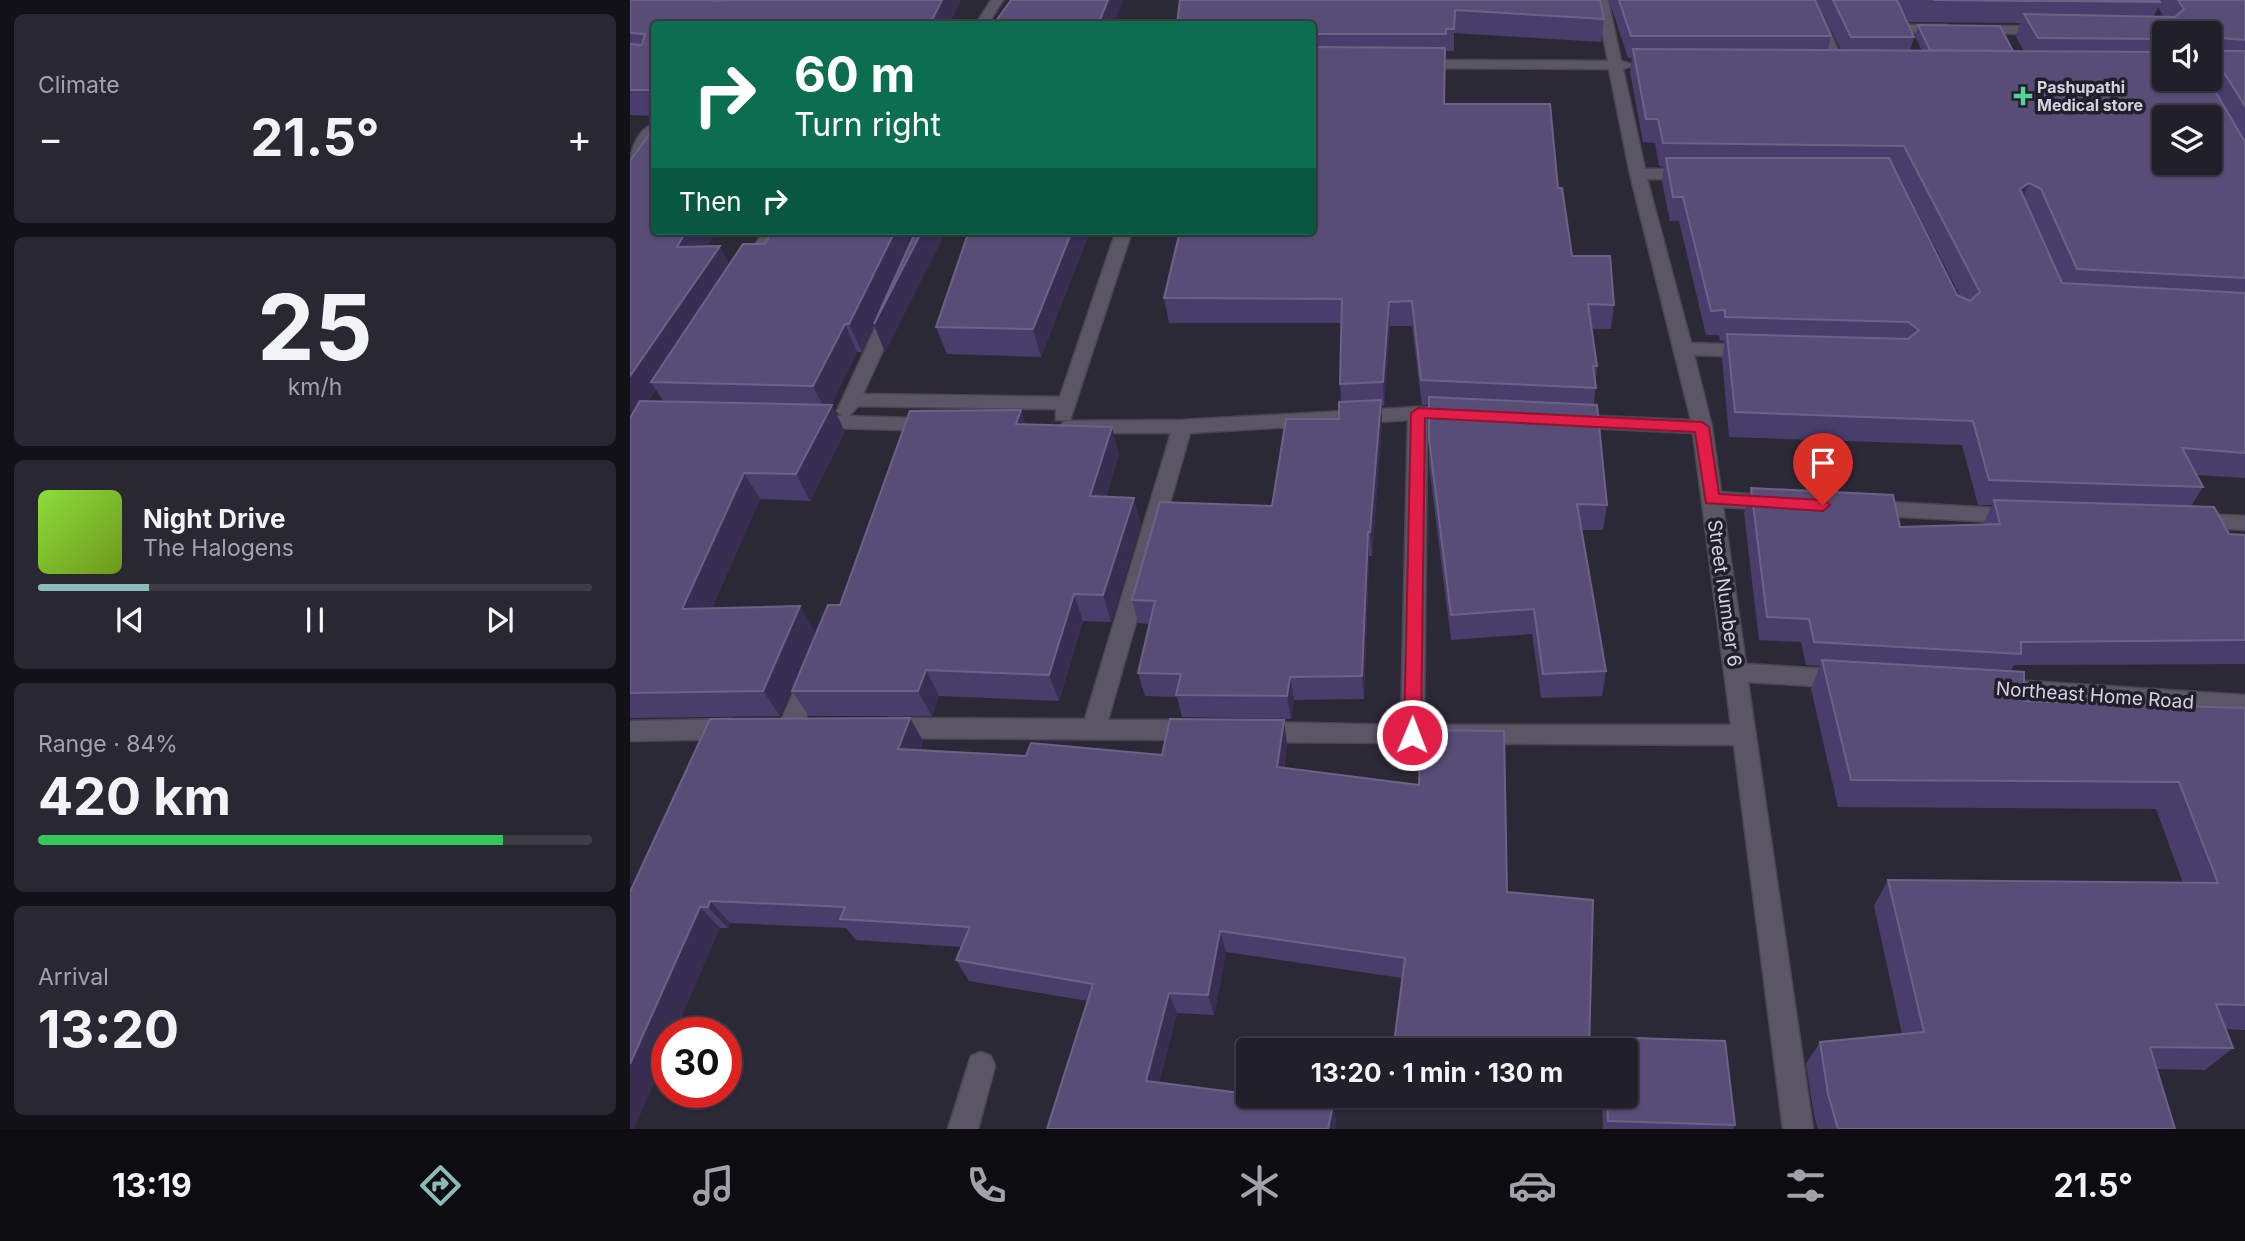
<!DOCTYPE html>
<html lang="en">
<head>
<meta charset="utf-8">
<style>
	body { margin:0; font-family:Inter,sans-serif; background:#292731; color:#f1f3f6; height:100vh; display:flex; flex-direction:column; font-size:26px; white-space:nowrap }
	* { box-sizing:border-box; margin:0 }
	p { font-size:23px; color:#a2a2a8 }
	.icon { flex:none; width:38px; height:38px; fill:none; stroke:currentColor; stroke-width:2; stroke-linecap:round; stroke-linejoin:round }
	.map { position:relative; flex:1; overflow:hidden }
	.drawer { display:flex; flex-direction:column; gap:14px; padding:14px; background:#121117; width:630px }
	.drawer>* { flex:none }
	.top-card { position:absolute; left:21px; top:21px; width:665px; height:214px; border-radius:7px; box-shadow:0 2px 5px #0004,0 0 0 2px #3e3d46; background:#0b6e4f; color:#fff; overflow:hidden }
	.tools { position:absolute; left:1522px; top:21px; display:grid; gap:14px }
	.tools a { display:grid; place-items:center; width:70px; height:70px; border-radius:7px; background:#211f29; box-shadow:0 2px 5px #0004,0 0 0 2px #3e3d46; font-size:35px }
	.speed { position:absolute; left:21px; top:1017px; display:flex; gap:14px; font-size:35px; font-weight:700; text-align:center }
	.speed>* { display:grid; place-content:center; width:91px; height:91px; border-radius:50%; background:#211f29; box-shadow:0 2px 5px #0004,0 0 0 2px #3e3d46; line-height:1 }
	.speed .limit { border:10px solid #d22; background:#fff; color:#111 }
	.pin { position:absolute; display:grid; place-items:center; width:60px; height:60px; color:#fff; margin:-72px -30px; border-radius:50% 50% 50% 0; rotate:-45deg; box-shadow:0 0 7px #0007 }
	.pin .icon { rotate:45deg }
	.me { position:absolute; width:77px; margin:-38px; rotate:1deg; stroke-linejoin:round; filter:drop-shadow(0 0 5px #0008) }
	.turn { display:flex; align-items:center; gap:24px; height:147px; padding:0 28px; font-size:32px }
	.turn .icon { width:91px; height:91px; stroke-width:2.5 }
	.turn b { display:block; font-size:49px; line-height:60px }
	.then { display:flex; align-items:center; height:66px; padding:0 28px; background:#0003; gap:14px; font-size:26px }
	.big { font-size:52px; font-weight:700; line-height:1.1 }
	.drawer .widget { flex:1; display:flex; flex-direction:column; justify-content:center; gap:10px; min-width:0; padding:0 24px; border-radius:10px; background:#292731 }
	.drawer .dial { align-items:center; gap:0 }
	.dial b { font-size:91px; line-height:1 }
	.song { display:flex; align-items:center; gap:21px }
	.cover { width:84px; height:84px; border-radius:10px; background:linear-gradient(135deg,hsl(90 70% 55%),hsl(80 70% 35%)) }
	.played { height:7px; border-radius:4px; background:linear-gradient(90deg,#8bbbb9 20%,#3e3d46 20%) }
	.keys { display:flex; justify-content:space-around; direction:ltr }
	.heat { display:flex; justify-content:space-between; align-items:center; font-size:38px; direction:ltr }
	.charge { height:10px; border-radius:5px; background:linear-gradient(90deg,#34c759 84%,#3e3d46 0) }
	.trip { position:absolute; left:606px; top:1038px; width:402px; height:70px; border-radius:7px; background:#211f29; box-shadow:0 2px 5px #0004,0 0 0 2px #3e3d46; font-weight:700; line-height:70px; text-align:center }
	.dock { display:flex; height:112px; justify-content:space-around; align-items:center; background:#0d0c10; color:#a2a2a8 }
	.dock .icon { width:49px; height:49px }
	.dock .current { color:#8bbbb9 }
	.dock b { font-size:32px; color:#f1f3f6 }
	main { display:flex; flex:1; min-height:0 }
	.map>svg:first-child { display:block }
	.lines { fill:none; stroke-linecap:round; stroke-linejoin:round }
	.street-casing { stroke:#4a4753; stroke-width:3 }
	.street { fill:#5a5666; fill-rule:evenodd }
	.wall { fill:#493d6b; fill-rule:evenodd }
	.shaded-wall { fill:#372e51 }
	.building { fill:#584d77; stroke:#6c6287; stroke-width:2; fill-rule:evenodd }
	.route { fill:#e11d48; stroke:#92132f; stroke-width:2 }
	.poi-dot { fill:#4fd399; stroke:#221f2d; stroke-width:2.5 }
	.labels { text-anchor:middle; stroke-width:7; stroke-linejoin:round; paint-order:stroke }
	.far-poi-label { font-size:16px; font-weight:bold; fill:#d4d3dc; stroke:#221f2d; text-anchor:start }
	.street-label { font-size:19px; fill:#d4d3dc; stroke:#221f2d }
</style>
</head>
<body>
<main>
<section class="drawer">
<div class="widget"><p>Climate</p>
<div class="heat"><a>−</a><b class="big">21.5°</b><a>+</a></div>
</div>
<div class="widget dial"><b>25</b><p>km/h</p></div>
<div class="widget">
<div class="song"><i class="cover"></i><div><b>Night Drive</b><p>The Halogens</p></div></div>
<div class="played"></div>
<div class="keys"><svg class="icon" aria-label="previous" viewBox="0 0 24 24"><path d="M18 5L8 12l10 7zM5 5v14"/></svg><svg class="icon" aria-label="pause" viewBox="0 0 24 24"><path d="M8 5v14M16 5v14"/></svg><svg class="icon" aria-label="next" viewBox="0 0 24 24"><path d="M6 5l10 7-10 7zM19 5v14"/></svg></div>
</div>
<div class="widget"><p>Range · 84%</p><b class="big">420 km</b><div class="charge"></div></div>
<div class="widget"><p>Arrival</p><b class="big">13:20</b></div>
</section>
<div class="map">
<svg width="1615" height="1129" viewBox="0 0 1615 1129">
	<rect width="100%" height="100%" fill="#2c2937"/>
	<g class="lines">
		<defs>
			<path id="street" d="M361,0H373L358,24H346Z
				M966,0H978L991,61L1004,65L993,69L1015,169H1061L1069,174L1061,179H1017L1061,343L1121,345L1130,351L1121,357L1064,355L1082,427L1091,492L1146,496L1156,503L1146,510L1093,507L1116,664L1215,670L1223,672L1226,679L1223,686L1215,688L1118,682L1183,1129H1153L1104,745L626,742L618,739L614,732L618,725L626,722L771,725L778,420L560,433L478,720H566L574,723L578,730L574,737L566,740L259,738L251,735L247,728L251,721L259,718L455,719L541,433H441L431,426L434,421L552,420L788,407L829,409L838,415L829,421L797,420L794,725H1101L1063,433L941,427L932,421L941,415L1061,420L1000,174L979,69L788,68L781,64L788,60L978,61Z
				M1173,0H1185L1215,65L1213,68L1201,65Z
				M1272,25H1316L1323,29L1316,33L1267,32L1265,29Z
				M1372,26L1416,27L1423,31L1416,35L1367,33V27Z
				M24,124V138L5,164L0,166C0,150 8,129 24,124Z
				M134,231H150L124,271H112L110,267Z
				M486,231H502L440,420H426V409L228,406L219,416L304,419L314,425L304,431L175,427L173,422L175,417L212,416L207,411L252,313L261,308L270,313L233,394L430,397Z
				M1238,501L1384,509L1391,511L1394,516L1391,521L1384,523L1238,515L1231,513L1228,508L1231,503Z
				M1566,514L1615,516V530L1559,526L1556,521L1559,516Z
				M181,667L189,670L192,676L172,728L168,735L160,738L152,735L148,728L170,676L173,670Z
				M1366,679L1615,695V713L1366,697L1358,695L1355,688L1358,681Z
				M101,719L109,722L113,729L109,736L101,739L0,741V721Z
				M351,1052L361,1056L365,1066L348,1129H318L341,1056Z"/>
		</defs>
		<use href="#street" class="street-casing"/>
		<use href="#street" class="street"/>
	</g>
	<path class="wall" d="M0,0H331L319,24H24V116L0,115Z
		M493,0L483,24H364Z
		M970,0L974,19L971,42L824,33V51H816L814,104L928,188L942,256L984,305L981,329H962L967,366L964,405L977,505L973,530H951L976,671L972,696L911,698L902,634L821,640L799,465V405H792L782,326H760L754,406H752V424L742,556H739L734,699L664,700L661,719L552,717L547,697L515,696L508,673L520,624L508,623L502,600L642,506L709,419L711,402L710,384L711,323H539L534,298L682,231V24H547Z
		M979,0H1185L1201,36L1198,50H1211L1186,0H1615V478L1566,475L1573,487L1561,506L1599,534L1615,535V664L1384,665L1381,671L1394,701L1615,708V1030L1595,1029L1603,1048L1575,1070L1527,1069L1545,1129H1188L1184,1115L1176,1064L1190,1042L1272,1034L1244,906L1258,880L1553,883L1526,809L1208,807L1181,689L1190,666L1176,665L1171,642L1129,640L1114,513L1121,488L1270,527L1353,525L1362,505H1348L1332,445L1099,437L1092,358L1095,341H1090L1089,335H1076L1049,221H1040L1032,182L1034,167L1029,166L1025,143L1013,142L1000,72L1002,58H998ZM1267,0L1279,22L1390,23L1386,37L1394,51H1383L1288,25L1285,36L1292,51H1280L1284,37ZM1528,7L1534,17H1524ZM1535,33H1580V79H1535ZM1265,170H1266L1330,296L1327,295ZM1400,212L1401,213L1421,259Z
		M24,231H86L77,246L100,265L135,244L316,231L255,352L244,325L232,352H227L201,405L215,432L180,501L130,499L82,608L185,632L150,716L0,718V418L4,411ZM26,390L33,401H18Z
		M460,231L411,357L317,354L306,327Z
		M391,410L395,424L489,454L476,497L511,525L481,622L453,621L429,701L309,696L302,716H179L162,691L210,605Z
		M280,718L293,741L290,750L396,756L532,755L657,744L654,768L877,892L959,1050H764V1043L772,978L596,952L584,1015L547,1013L529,1083L703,1105L706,1123L417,1129L458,1001L339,981L326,960L331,947L226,940L216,928L100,923L98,928H90L0,892Z
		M973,1037L1095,1041L1105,1125L1103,1129H973L972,1096H996V1050H970Z"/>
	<path class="shaded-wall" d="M312,0H331L319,24H304L302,20Z
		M478,0H493L483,24H471L470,20Z
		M1399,183L1390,207V189Z
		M56,231H86L61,273L47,247Z
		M265,231H316L255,352L244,325L232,352L219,324Z
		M442,231H460L411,357L403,329Z
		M90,246L104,272L21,382L26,390L13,409L0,412V376Z
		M759,302L760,326L754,406L753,382Z
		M215,324L227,352L197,414L183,386Z
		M751,400L752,424L742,556L740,532Z
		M202,405L215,432L180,501L166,474Z
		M391,410L400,437L386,424Z
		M482,427L489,454L468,523L460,496Z
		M114,473L130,499L70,635L52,609Z
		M504,498L511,525L481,622L473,595Z
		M738,532L739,556L734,699L732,676Z
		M444,594L453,621L429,701L419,675Z
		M170,606L185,632L150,716L133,691Z
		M296,670L309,696L302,716L288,691Z
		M660,677L664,700L661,719L657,696Z
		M280,718L293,741L282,773L268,749Z
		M654,720L657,744L651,790L647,767Z
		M80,901L100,923L98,928L78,907Z
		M70,907L90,928L45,1032H37V1053L4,1129H0V1064Z
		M590,931L596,952L584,1015L578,995Z
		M539,993L547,1013L525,1099L516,1081Z
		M703,1105L706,1123L705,1129H698Z"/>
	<path class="building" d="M0,0H83V1L99,0H312L302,20L186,23L185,24H24V90H0V44L12,45L15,34L0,33Z
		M381,0H478L470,20H456L454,24H364Z
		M550,0H970L974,19L825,10L824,29H816V34H682V24H547Z
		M989,0H1185L1201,36H1001Z
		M1203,0H1267L1284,37H1221Z
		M1303,0H1529L1530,2Z
		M1548,0H1615V40L1591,38L1589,51H1615V106L1583,55H1580V33H1535V39L1408,38L1394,14L1545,17L1554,9Z
		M1288,25L1370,26L1383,51L1300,50Z
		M682,47L815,48L814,104H920L928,188H932L942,256H980L984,305L958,304L967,366H963L966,388L791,380L782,301L759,302L753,382L710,384L712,299L534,298L550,231H682Z
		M1003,49L1535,52V79H1578L1615,142V278L1447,269L1411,189L1399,183L1390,189L1432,283L1615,293V453L1552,448L1573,487L1359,480L1343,421L1105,412L1097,334L1278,339L1289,330L1278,322L1095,317V310L1081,311L1053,197H1043L1036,158H1259L1327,295L1340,301L1350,292L1274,146L1033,143L1028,119H1016ZM1535,117H1580V163H1535Z
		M24,128V231H56L47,247L90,246L0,376V161Z
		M142,231H265L219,324H215L183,386L21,382L113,244H135Z
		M286,231H292L244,324Z
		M339,231H442L403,329L306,327Z
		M799,397L967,405L977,505L947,504L976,671L913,674L904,609L821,615L799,439Z
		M751,400L740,532H738L732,676L660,677L657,696L546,695L551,674L508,673L525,601L502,600L530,502L642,506L656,419H709V402Z
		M10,401L202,405L166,474L114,473L52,609L170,606L133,691L0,693V418Z
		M391,410L386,424L482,427L460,496L504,498L473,595L444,594L419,675L296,670L288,691H162L198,605H210L280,411Z
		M1121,488L1263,495L1270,527L1370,524L1364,500L1584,507L1599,534L1615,535V640L1391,642V654L1184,642L1179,619L1137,617Z
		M1192,660L1394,672V701L1615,708V1005L1586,1004L1603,1048L1520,1047L1545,1129H1208L1198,1094L1190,1042L1294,1032L1258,880L1588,883L1549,782L1221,780Z
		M280,718L268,749L396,756L401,743L532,755L540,719L654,720L647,767L789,785L791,730L874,731L877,892L963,900L959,1050H828L764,1043L775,958L590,931L578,995L539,993L516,1081L618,1094V1096H626L703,1105L698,1129H417L463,984L326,960L340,927L210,919L215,907L80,901L78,907H70L0,1064V892L80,719Z
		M973,1037L1095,1041L1105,1125L978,1121L977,1096H996V1050H974Z"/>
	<path class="route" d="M788,408L1072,422L1079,427L1089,494L1193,500L1200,505L1193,511L1076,503L1065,432L795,418L791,735L782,743L774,735L781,413Z"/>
	<path class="poi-dot" d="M1389.5 85.5h7v7h7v7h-7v7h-7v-7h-7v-7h7z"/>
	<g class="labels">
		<g class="far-poi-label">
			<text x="1407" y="93">Pashupathi<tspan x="1407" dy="18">Medical store</tspan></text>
		</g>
		<g class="street-label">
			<text transform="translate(1095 593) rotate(82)" y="7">Street Number 6</text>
			<text transform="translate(1465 695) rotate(4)" y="7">Northeast Home Road</text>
		</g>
	</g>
</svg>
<div class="tools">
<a><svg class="icon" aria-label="sound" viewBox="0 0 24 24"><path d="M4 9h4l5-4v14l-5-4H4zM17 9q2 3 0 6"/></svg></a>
<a><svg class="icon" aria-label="layers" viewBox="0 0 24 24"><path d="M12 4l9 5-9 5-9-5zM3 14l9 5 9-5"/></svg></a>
</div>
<div class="speed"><div class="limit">30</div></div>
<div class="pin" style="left:1193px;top:505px;background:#d93025"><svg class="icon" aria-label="arrive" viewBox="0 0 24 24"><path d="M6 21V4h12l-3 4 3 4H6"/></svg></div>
<svg class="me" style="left:782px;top:735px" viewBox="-20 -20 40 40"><circle r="17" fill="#e11d48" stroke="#fff" stroke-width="3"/><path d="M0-11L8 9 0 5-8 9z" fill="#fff"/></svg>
<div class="trip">13:20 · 1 min · 130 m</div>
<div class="top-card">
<div class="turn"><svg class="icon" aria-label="right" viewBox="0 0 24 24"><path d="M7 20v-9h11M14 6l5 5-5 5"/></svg><div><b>60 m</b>Turn right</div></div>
<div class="then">Then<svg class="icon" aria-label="right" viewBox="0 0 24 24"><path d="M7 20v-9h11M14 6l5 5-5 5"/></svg></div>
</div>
</div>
</main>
<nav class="dock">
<b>13:19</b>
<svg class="icon current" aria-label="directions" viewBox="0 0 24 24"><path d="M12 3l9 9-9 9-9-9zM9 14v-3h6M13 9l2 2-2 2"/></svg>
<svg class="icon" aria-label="music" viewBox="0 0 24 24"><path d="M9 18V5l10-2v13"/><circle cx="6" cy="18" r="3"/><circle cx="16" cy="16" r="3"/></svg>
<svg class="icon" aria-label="phone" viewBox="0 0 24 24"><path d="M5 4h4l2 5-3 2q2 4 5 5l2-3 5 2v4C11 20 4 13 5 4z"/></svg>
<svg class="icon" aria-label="climate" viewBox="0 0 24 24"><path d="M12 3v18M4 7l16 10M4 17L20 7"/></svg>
<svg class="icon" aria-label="car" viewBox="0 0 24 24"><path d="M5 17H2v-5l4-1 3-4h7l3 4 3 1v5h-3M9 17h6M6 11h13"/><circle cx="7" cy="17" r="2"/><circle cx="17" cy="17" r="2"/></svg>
<svg class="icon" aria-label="filters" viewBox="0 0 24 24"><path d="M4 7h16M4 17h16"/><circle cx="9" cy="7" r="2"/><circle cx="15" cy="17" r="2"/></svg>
<b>21.5°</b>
</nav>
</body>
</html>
